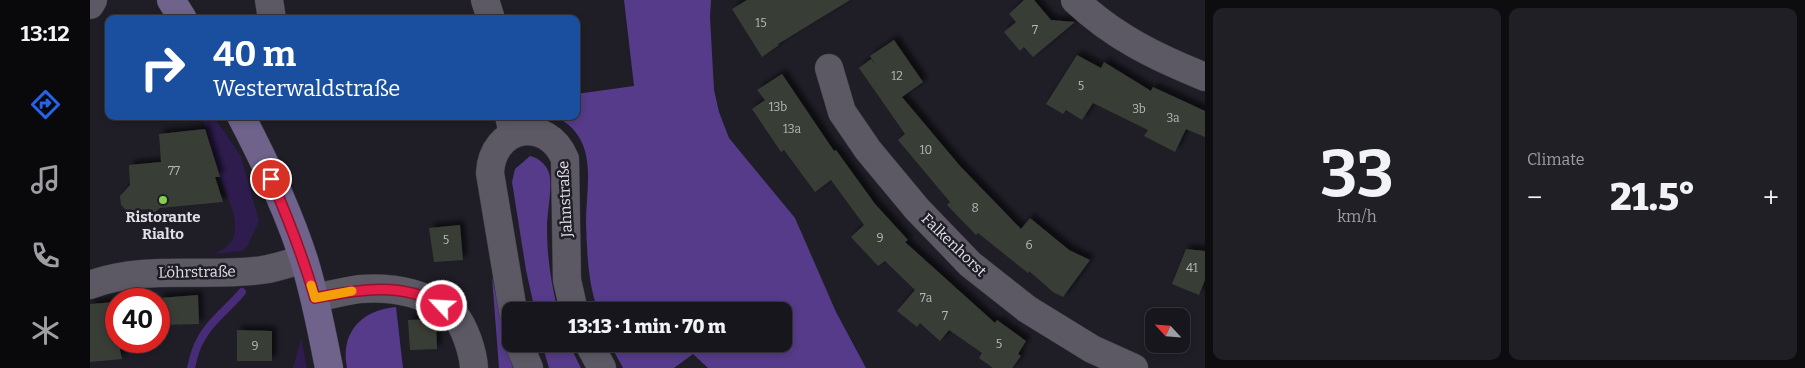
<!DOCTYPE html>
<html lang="en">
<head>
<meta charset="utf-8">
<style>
	body { margin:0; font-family:Bitter,serif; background:#201f25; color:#f1f3f6; height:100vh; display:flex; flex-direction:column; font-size:19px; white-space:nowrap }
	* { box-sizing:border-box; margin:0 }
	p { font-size:16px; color:#9e9fa3 }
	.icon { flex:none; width:28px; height:28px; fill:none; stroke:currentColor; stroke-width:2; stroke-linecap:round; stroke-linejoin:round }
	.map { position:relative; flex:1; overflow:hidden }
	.details { display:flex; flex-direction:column; gap:8px; padding:8px; background:#0d0c0f; width:600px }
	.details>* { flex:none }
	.top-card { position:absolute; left:15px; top:15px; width:475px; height:105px; border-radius:10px; box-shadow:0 2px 8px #0003,0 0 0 1px #36353b; background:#1a4fa0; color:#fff; overflow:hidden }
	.needle { width:32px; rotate:296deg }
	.controls { position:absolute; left:1055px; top:308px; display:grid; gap:10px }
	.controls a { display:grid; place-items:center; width:45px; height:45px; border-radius:10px; background:#17161c; box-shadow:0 2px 8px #0003,0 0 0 1px #36353b; font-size:25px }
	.speed { position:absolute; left:15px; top:288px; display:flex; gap:10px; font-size:25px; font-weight:700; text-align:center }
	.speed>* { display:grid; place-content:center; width:65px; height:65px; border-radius:50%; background:#17161c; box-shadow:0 2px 8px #0003,0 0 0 1px #36353b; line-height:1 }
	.speed .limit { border:8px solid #d22; background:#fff; color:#111 }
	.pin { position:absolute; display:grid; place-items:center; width:42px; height:42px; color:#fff; margin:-21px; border:2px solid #fff; border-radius:50%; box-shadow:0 1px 5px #0007 }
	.me { position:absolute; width:55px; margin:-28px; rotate:295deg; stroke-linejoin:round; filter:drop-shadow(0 0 4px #0008) }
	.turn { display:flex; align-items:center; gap:18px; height:105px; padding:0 25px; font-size:22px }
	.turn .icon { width:65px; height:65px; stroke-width:2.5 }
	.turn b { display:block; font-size:35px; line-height:42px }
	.big { font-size:38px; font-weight:800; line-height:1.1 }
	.details .widget { flex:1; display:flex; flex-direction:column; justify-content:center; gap:8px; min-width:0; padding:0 18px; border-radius:10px; background:#201f25 }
	.details .dial { align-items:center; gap:0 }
	.dial b { font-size:65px; line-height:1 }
	.heat { display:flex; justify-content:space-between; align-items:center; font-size:28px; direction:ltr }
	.details .tiles { flex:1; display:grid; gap:8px; grid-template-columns:repeat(2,1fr) }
	.trip { position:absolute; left:412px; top:302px; width:290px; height:50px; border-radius:10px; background:#17161c; box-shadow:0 2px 8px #0003,0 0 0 1px #36353b; font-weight:800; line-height:50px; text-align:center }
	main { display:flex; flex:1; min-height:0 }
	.dock { display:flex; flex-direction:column; width:90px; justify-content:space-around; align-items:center; background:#09090b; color:#9e9fa3 }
	.dock .icon { width:35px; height:35px }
	.dock .active { color:#2563eb }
	.dock b { font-size:22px; color:#f1f3f6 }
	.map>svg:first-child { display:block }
	.green { fill:#2e1c4e }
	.forest { fill:#553b89 }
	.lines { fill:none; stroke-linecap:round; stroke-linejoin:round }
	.stream { stroke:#472c78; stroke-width:8 }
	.building { fill:#383e35; filter:url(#shadow) }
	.minor-casing { stroke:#39373f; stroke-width:29 }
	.tertiary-casing { stroke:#39373f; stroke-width:29 }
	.secondary-casing { stroke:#39373f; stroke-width:29 }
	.minor { stroke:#5c5964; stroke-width:28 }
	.tertiary { stroke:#5c5964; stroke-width:28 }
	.secondary { stroke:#6f638b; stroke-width:28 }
	.route-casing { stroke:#92132f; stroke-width:12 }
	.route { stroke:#e11d48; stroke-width:9 }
	.slow { stroke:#f59e0b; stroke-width:9 }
	.poi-dot { fill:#84cf4d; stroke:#1f1d26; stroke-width:2 }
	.labels { text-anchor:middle; stroke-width:5; stroke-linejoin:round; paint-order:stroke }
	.number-label { font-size:12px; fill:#b8b8ba }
	.street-label { font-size:15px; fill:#e2e1e7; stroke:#1f1d26 }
	.poi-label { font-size:15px; font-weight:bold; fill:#e2e1e7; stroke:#1f1d26 }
</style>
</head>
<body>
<main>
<nav class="dock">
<b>13:12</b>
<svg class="icon active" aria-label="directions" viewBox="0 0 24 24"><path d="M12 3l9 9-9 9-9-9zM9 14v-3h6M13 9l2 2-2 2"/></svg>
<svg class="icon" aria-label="music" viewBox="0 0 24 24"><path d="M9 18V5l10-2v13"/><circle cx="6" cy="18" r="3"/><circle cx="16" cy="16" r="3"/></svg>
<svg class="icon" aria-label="phone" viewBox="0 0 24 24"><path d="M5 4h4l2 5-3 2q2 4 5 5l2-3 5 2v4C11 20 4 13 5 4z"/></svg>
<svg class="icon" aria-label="climate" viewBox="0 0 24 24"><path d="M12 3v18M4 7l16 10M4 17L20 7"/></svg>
</nav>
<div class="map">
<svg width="1115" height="368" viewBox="0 0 1115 368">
	<defs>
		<filter id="shadow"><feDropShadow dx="4.5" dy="-4.5" stdDeviation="2.5" flood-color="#0009"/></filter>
	</defs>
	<rect width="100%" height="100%" fill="#1f1d26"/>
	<path class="green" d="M113,116H123L151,156L169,221L158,245L153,251L123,254C134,250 144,243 145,231C147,216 137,197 132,183C124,161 117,139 113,116Z
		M211,338L217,368H203Z"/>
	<path class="forest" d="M534,0H621L620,17L624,90L629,112L639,138L705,218L746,312L776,368H618L603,354L584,368H533L520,344H694V311H508C498,283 497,253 496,223C496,183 510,139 465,116H486V94L544,86Z
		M440,156C449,158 456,164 459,173C463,185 457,213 457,227C457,258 461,282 468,311H445L436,270L422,182L425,169Z
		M402,277L423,368H409Z
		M306,307L313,368H257C250,333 271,310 306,307Z
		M452,344H479L491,368H459Z"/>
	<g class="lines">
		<path class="stream" d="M101,368C103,359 105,349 110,341C119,322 139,308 152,292"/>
	</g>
	<path class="building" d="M657,0H760L688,44L689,45L672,57L642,9Z
		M934,0H944L961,20L985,22L943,57L934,47L930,51L914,32L926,22L919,14Z
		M804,40L833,82L812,97L870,166L931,229L940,218L979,250L1000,260L973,297L963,292L939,271L938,273L888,233L886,235L857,205L860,202L808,140L815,134L769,68L781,59L786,66L780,56Z
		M987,55L1011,68L1014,62L1061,91L1063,87L1115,111V137L1096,129L1085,152L1054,136L1058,130L1003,103L992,120L976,110L973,114L956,104Z
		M692,74L744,151L746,150L785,204L818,240L815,242L905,323L907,320L936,341L928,354L931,356L922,368H903L889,358L892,353L859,330L850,341L830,323L827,327L807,311L825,290L795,261L788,266L761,237L774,225L741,180L725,192L694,150L691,152L662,109L675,100L667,90Z
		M115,129L130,177H125L133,202L70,208L64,213L59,209L37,211L31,205L30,196L40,185L39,165L71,162L69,134Z
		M370,225L373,260L344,262L339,228Z
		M1096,249L1115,251V280L1109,295L1082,284Z
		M108,295L109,324L69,325V298Z
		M26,302V341H28L32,359L0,362V304Z
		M343,319L346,321L347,349L320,350L318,320Z
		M147,330L182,331V361H147Z"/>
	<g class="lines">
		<defs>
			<path id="minor" d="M179,0L182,19
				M395,0L401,19
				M985,0C1024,37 1066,57 1115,77
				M0,5L3,0
				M739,68L752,112L778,150L827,209L880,264L937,309L1002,349L1044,368
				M419,116L423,134
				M0,285C55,264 115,278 172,270C187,268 200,263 213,259"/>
			<path id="tertiary" d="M225,298C240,295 255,291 270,289C299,287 330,292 355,308C358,310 362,312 364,314C375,327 383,352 384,368
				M423,311L400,173C402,126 457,115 475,159L477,280L484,311
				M429,344L439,368
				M499,344L512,368"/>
			<path id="secondary" d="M81,0L93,19
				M151,116C174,160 199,213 214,260C225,295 232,332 239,368"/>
		</defs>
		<use href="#minor" class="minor-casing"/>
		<use href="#tertiary" class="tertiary-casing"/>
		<use href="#secondary" class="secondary-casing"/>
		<use href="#minor" class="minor"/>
		<use href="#tertiary" class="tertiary"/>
		<use href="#secondary" class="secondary"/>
	</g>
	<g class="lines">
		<defs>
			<path id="route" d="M181,179C198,218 213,257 225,298C267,290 314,281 352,306"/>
		</defs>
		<use href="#route" class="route-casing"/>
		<use href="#route" class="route"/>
		<path class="slow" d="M221,285L225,298L262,291"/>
	</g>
	<circle class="poi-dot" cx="73" cy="200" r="5"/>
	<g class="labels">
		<g class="number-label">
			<text x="671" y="27">15</text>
			<text x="945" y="34">7</text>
			<text x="807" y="80">12</text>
			<text x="991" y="90">5</text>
			<text x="688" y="111">13b</text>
			<text x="1049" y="113">3b</text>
			<text x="1083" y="122">3a</text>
			<text x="702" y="133">13a</text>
			<text x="836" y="154">10</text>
			<text x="84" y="175">77</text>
			<text x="885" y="212">8</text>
			<text x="790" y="242">9</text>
			<text x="356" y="244">5</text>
			<text x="939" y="249">6</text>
			<text x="1102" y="272">41</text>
			<text x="836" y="302">7a</text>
			<text x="855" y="320">7</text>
			<text x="909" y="348">5</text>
			<text x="165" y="350">9</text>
		</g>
		<g class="street-label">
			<text transform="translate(475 199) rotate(-93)" y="5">Jahnstraße</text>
			<text transform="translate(864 245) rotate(44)" y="5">Falkenhorst</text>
			<text transform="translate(107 272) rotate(-1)" y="5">Löhrstraße</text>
		</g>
		<g class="poi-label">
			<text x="73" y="222">Ristorante<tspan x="73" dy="17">Rialto</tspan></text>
		</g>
	</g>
</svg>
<div class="controls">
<a><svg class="needle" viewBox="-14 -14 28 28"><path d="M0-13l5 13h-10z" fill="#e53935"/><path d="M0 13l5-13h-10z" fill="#9e9fa3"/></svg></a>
</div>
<div class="speed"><div class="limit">40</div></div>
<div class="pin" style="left:181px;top:179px;background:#d93025"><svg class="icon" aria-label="arrive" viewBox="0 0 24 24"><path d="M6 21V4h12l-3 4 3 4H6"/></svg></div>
<svg class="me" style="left:352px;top:306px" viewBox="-20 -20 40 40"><circle r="17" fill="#e11d48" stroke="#fff" stroke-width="3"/><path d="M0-11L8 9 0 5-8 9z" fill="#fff"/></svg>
<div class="trip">13:13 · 1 min · 70 m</div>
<div class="top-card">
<div class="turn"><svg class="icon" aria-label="right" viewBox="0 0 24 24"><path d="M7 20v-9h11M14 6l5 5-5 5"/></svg><div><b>40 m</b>Westerwaldstraße</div></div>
</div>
</div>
<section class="details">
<div class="tiles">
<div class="widget dial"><b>33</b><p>km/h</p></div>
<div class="widget"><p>Climate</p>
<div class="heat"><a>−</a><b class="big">21.5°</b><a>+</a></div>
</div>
</div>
</section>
</main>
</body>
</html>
